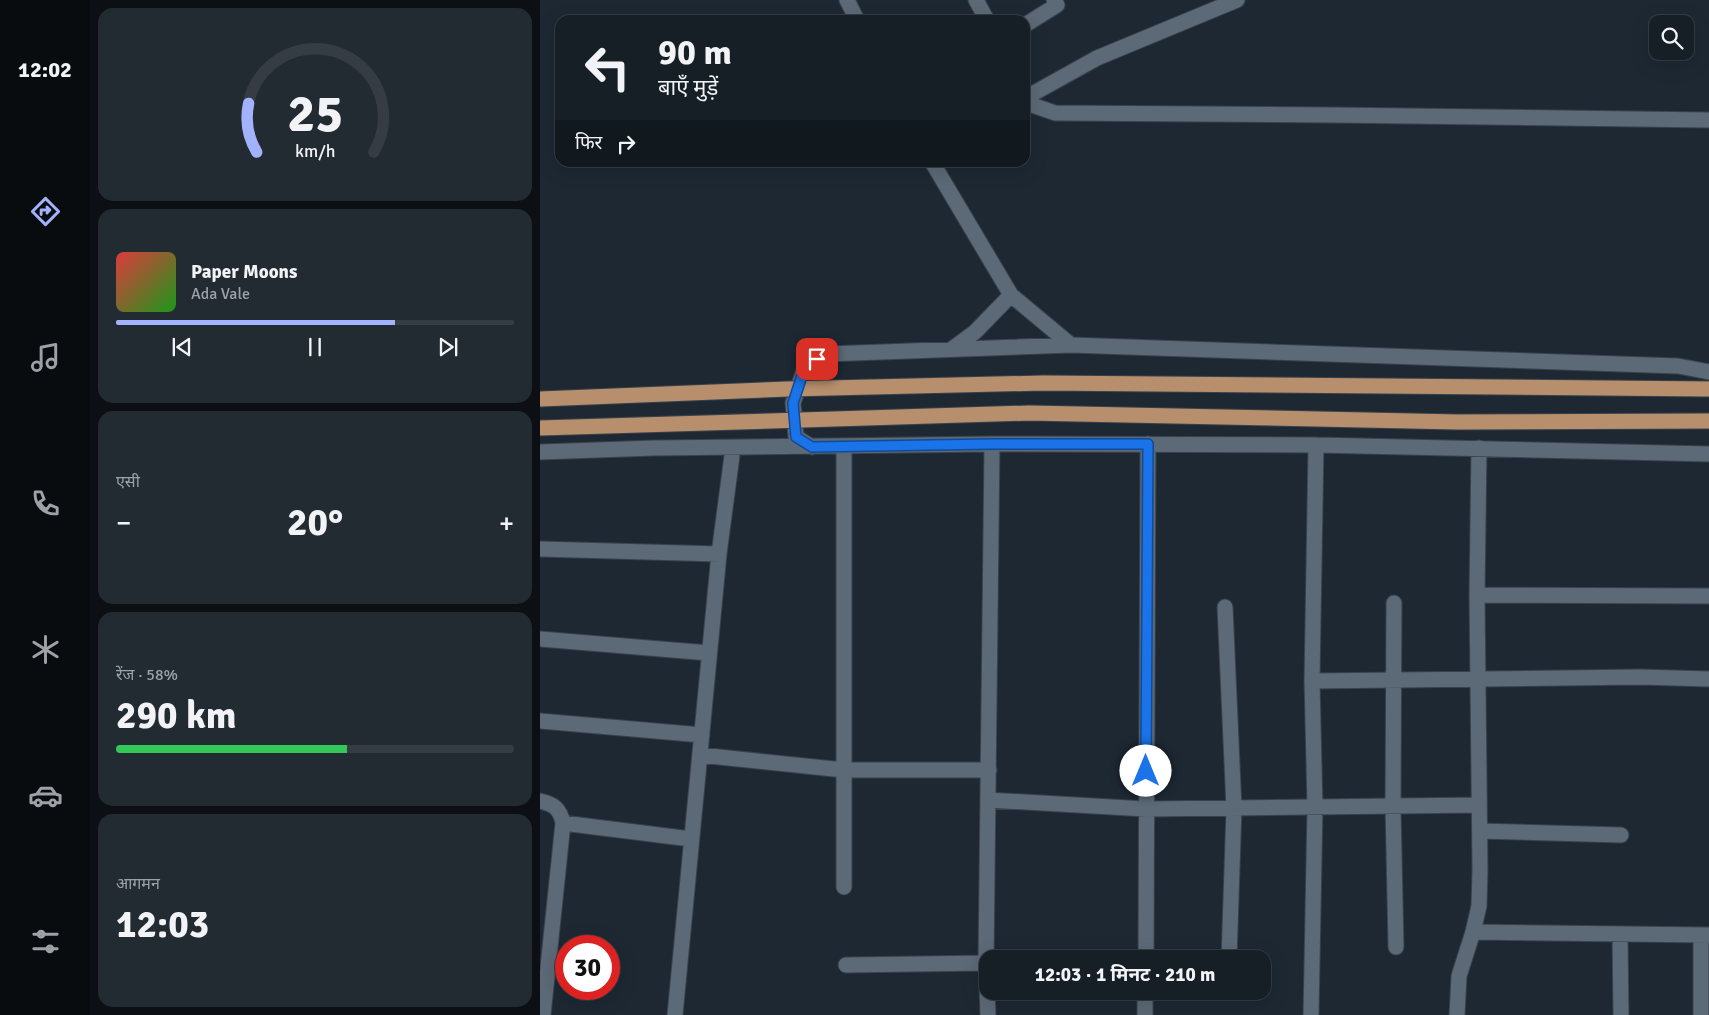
<!DOCTYPE html>
<html lang="hi">
<head>
<meta charset="utf-8">
<style>
	body { margin:0; font-family:Signika,"Noto Sans Devanagari",sans-serif; background:#232b32; color:#f1f3f6; height:100vh; display:flex; flex-direction:column; font-size:19px; white-space:nowrap }
	* { box-sizing:border-box; margin:0 }
	p { font-size:16px; color:#9ea2a7 }
	.icon { flex:none; width:28px; height:28px; fill:none; stroke:currentColor; stroke-width:2; stroke-linecap:round; stroke-linejoin:round }
	.map { position:relative; flex:1; overflow:hidden }
	.details { display:flex; flex-direction:column; gap:8px; padding:8px; background:#0c1015; width:450px }
	.details>* { flex:none }
	.guide { position:absolute; left:15px; top:15px; width:475px; height:152px; border-radius:15px; box-shadow:0 5px 20px #0002,0 0 0 1px #353c43; background:#161e26; color:#f1f3f6; overflow:hidden }
	.buttons { position:absolute; left:1109px; top:15px; display:grid; gap:10px }
	.buttons a { display:grid; place-items:center; width:45px; height:45px; border-radius:10px; background:#161e26; box-shadow:0 5px 20px #0002,0 0 0 1px #353c43; font-size:25px }
	.speed { position:absolute; left:15px; top:935px; display:flex; gap:10px; font-size:25px; font-weight:700; text-align:center }
	.speed>* { display:grid; place-content:center; width:65px; height:65px; border-radius:50%; background:#161e26; box-shadow:0 5px 20px #0002,0 0 0 1px #353c43; line-height:1 }
	.speed .limit { border:8px solid #d22; background:#fff; color:#111 }
	.pin { position:absolute; display:grid; place-items:center; width:42px; height:42px; color:#fff; margin:-21px; border-radius:10px; box-shadow:0 2px 8px #0006 }
	.me { position:absolute; width:55px; margin:-28px; rotate:0deg; stroke-linejoin:round; filter:drop-shadow(0 0 4px #0008) }
	.turn { display:flex; align-items:center; gap:18px; height:105px; padding:0 20px; font-size:22px }
	.turn .icon { width:65px; height:65px; stroke-width:2.5 }
	.turn b { display:block; font-size:35px; line-height:42px }
	.then { display:flex; align-items:center; height:48px; padding:0 20px; background:#0003; gap:10px; font-size:19px }
	.big { font-size:38px; font-weight:700; line-height:1.1 }
	.details .tile { flex:1; display:flex; flex-direction:column; justify-content:center; gap:8px; min-width:0; padding:0 18px; border-radius:15px; background:#232b32 }
	.details .dial { align-items:center; gap:0 }
	.dial svg { height:130px; overflow:visible; fill:none; stroke:#353c43; stroke-width:7; stroke-linecap:round; text-anchor:middle }
	.dial text { fill:#f1f3f6; stroke:none }
	.song { display:flex; align-items:center; gap:15px }
	.cover { width:60px; height:60px; border-radius:8px; background:linear-gradient(135deg,hsl(0 70% 55%),hsl(120 70% 35%)) }
	.played { height:5px; border-radius:2px; background:linear-gradient(90deg,#a2b2fd 70%,#353c43 70%) }
	.keys { display:flex; justify-content:space-around; direction:ltr }
	.heat { display:flex; justify-content:space-between; align-items:center; font-size:28px; direction:ltr }
	.charge { height:8px; border-radius:4px; background:linear-gradient(90deg,#34c759 58%,#353c43 0) }
	.trip { position:absolute; left:439px; top:950px; width:292px; height:50px; border-radius:15px; background:#161e26; box-shadow:0 5px 20px #0002,0 0 0 1px #353c43; font-weight:700; line-height:50px; text-align:center }
	main { display:flex; flex:1; min-height:0 }
	.tab-bar { display:flex; flex-direction:column; width:90px; justify-content:space-around; align-items:center; background:#090c0f; color:#9ea2a7 }
	.tab-bar .icon { width:35px; height:35px }
	.tab-bar .on { color:#a2b2fd }
	.tab-bar b { font-size:22px; color:#f1f3f6 }
	.map>svg:first-child { display:block }
	.lines { fill:none; stroke-linecap:round; stroke-linejoin:round }
	.minor-casing { stroke:#39424c; stroke-width:17 }
	.minor { stroke:#5c6976; stroke-width:15 }
	.major-bridge-casing { stroke:#39424c; stroke-width:17; stroke-linecap:butt }
	.major-bridge { stroke:#b88f6d; stroke-width:15 }
	.route-casing { stroke:#114b97; stroke-width:12 }
	.route { stroke:#1a73e8; stroke-width:9 }
</style>
</head>
<body>
<main>
<nav class="tab-bar">
<b>12:02</b>
<svg class="icon on" aria-label="directions" viewBox="0 0 24 24"><path d="M12 3l9 9-9 9-9-9zM9 14v-3h6M13 9l2 2-2 2"/></svg>
<svg class="icon" aria-label="music" viewBox="0 0 24 24"><path d="M9 18V5l10-2v13"/><circle cx="6" cy="18" r="3"/><circle cx="16" cy="16" r="3"/></svg>
<svg class="icon" aria-label="phone" viewBox="0 0 24 24"><path d="M5 4h4l2 5-3 2q2 4 5 5l2-3 5 2v4C11 20 4 13 5 4z"/></svg>
<svg class="icon" aria-label="climate" viewBox="0 0 24 24"><path d="M12 3v18M4 7l16 10M4 17L20 7"/></svg>
<svg class="icon" aria-label="car" viewBox="0 0 24 24"><path d="M5 17H2v-5l4-1 3-4h7l3 4 3 1v5h-3M9 17h6M6 11h13"/><circle cx="7" cy="17" r="2"/><circle cx="17" cy="17" r="2"/></svg>
<svg class="icon" aria-label="filters" viewBox="0 0 24 24"><path d="M4 7h16M4 17h16"/><circle cx="9" cy="7" r="2"/><circle cx="15" cy="17" r="2"/></svg>
</nav>
<section class="details">
<div class="tile dial"><svg viewBox="0 0 100 80">
<path d="M14 69A42 42 0 1 1 86 69"/>
<path d="M14 69A42 42 0 0 1 9 39" stroke="#a2b2fd"/>
<text x="50" y="56" font-size="32" font-weight="700">25</text>
<text x="50" y="72" font-size="11">km/h</text>
</svg></div>
<div class="tile">
<div class="song"><i class="cover"></i><div><b>Paper Moons</b><p>Ada Vale</p></div></div>
<div class="played"></div>
<div class="keys"><svg class="icon" aria-label="previous" viewBox="0 0 24 24"><path d="M18 5L8 12l10 7zM5 5v14"/></svg><svg class="icon" aria-label="pause" viewBox="0 0 24 24"><path d="M8 5v14M16 5v14"/></svg><svg class="icon" aria-label="next" viewBox="0 0 24 24"><path d="M6 5l10 7-10 7zM19 5v14"/></svg></div>
</div>
<div class="tile"><p>एसी</p>
<div class="heat"><a>−</a><b class="big">20°</b><a>+</a></div>
</div>
<div class="tile"><p>रेंज · 58%</p><b class="big">290 km</b><div class="charge"></div></div>
<div class="tile"><p>आगमन</p><b class="big">12:03</b></div>
</section>
<div class="map">
<svg width="1169" height="1015" viewBox="0 0 1169 1015">
	<rect width="100%" height="100%" fill="#1d2833"/>
	<g class="lines">
		<defs>
			<path id="minor" d="M307,0L317,20
				M436,0L447,20
				M697,0L557,58L485,98L495,106L515,113L792,115L1169,120
				M485,25L517,5L514,0
				M392,162L471,295L531,345
				M412,349L435,332L471,295
				M304,446V887
				M272,447L256,437L253,403L266,364L287,354L531,345L1138,366L1169,372
				M0,452L114,448L452,444L776,445L1169,454
				M0,549L179,554
				M937,595L1169,596
				M854,603L853,806L856,947
				M685,607L694,808L689,959
				M0,639L169,653
				M772,681L1100,677L1169,679
				M0,721L162,735
				M160,755L304,770H449
				M448,800L606,809L939,805
				M0,801C14,804 20,809 23,823L3,1015
				M23,823L151,839
				M940,831L1081,835
				M933,932L939,906L940,869L937,595L939,448
				M1080,934L1081,1015
				M606,959L608,444
				M306,965L446,963
				M135,1015L179,554L193,448
				M448,1015L446,963L452,444
				M605,1015V991
				M771,1015L775,807L772,681L776,445
				M917,1015L919,976L933,932L1169,935
				M1161,1015V935"/>
		</defs>
		<use href="#minor" class="minor-casing"/>
		<use href="#minor" class="minor"/>
		<defs>
			<path id="major-bridge" d="M0,399L248,389L503,383L1169,389
				M0,428L489,413L918,422L1169,421"/>
		</defs>
		<use href="#major-bridge" class="major-bridge-casing"/>
		<use href="#major-bridge" class="major-bridge"/>
	</g>
	<g class="lines">
		<defs>
			<path id="route" d="M277,359L266,364L253,403L256,437L272,447L452,444H608L606,771"/>
		</defs>
		<use href="#route" class="route-casing"/>
		<use href="#route" class="route"/>
	</g>
</svg>
<div class="buttons">
<a><svg class="icon" aria-label="search" viewBox="0 0 24 24"><circle cx="10" cy="10" r="6"/><path d="M15 15l6 6"/></svg></a>
</div>
<div class="speed"><div class="limit">30</div></div>
<div class="pin" style="left:277px;top:359px;background:#d93025"><svg class="icon" aria-label="arrive" viewBox="0 0 24 24"><path d="M6 21V4h12l-3 4 3 4H6"/></svg></div>
<svg class="me" style="left:606px;top:771px" viewBox="-20 -20 40 40"><circle r="19" fill="#fff"/><path d="M0-13L10 11 0 6-10 11z" fill="#1a73e8"/></svg>
<div class="trip">12:03 · 1 मिनट · 210 m</div>
<div class="guide">
<div class="turn"><svg class="icon" aria-label="left" viewBox="0 0 24 24"><path d="M17 20v-9H6M10 6l-5 5 5 5"/></svg><div><b>90 m</b>बाएँ मुड़ें</div></div>
<div class="then">फिर<svg class="icon" aria-label="right" viewBox="0 0 24 24"><path d="M7 20v-9h11M14 6l5 5-5 5"/></svg></div>
</div>
</div>
</main>
</body>
</html>
